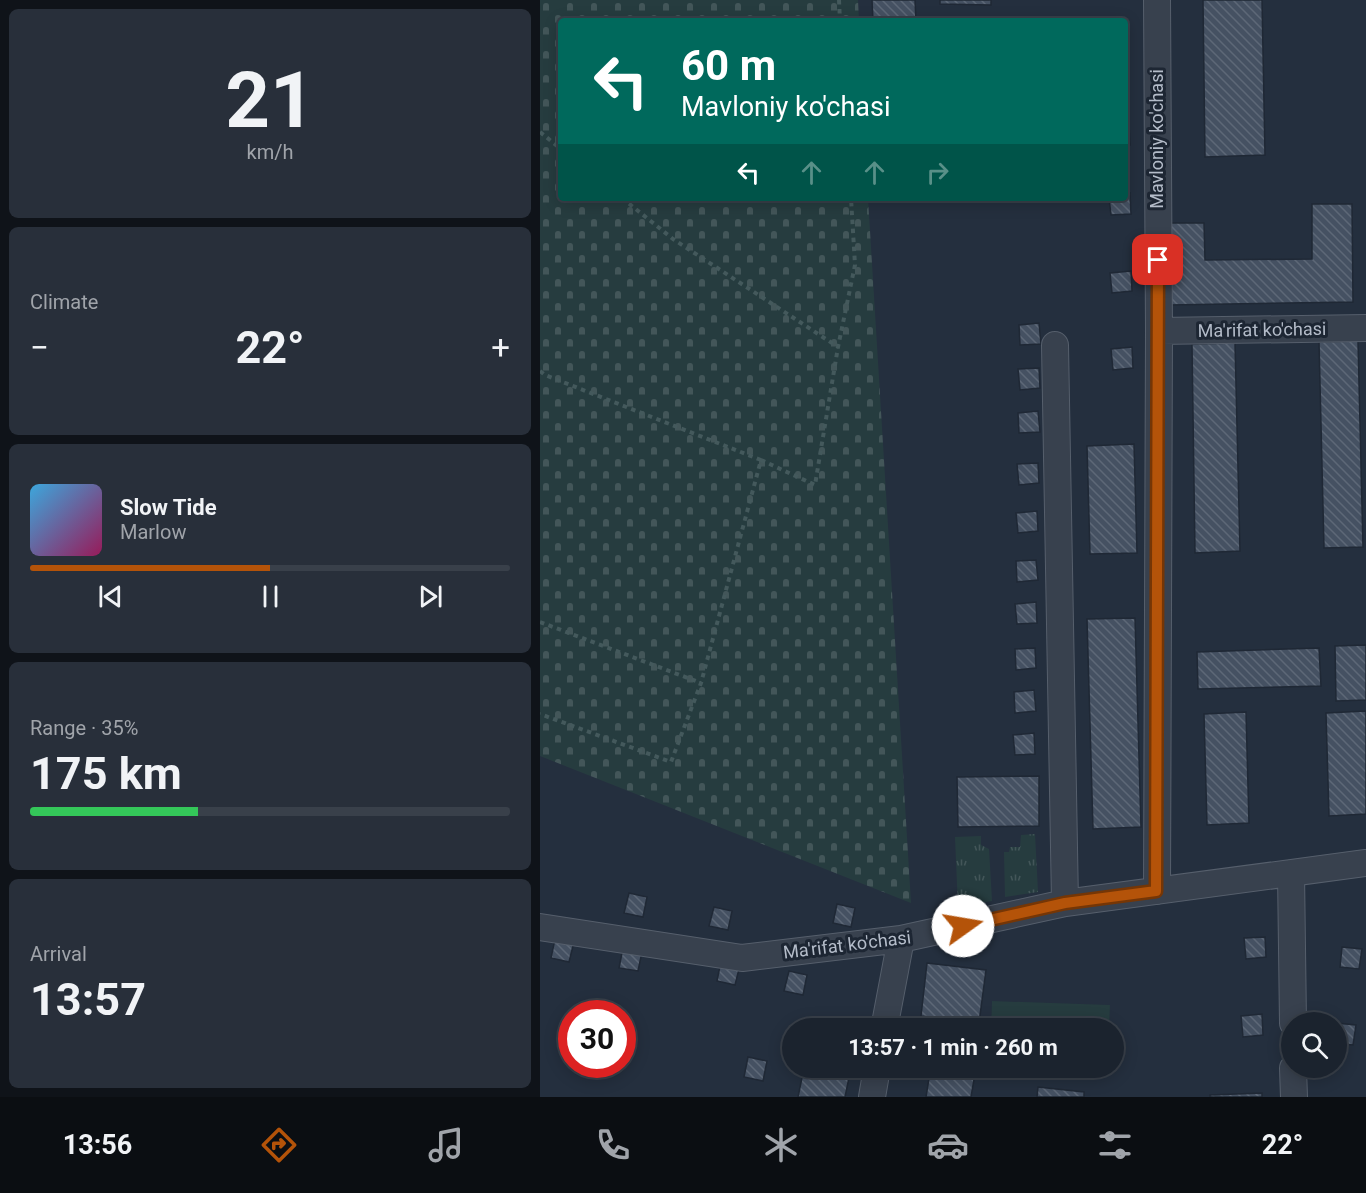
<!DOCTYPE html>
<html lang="en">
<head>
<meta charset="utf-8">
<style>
	body { margin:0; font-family:Roboto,sans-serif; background:#282f3a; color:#f1f3f6; height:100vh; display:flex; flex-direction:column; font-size:22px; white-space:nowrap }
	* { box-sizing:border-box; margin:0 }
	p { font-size:20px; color:#a0a4aa }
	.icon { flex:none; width:33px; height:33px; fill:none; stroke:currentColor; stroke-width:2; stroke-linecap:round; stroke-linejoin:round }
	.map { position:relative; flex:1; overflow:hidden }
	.panel { display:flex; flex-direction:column; gap:9px; padding:9px; background:#0f1319; width:540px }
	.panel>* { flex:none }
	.hud { position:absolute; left:18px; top:18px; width:570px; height:183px; border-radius:6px; box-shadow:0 3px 15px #0003,0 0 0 2px #39404a; background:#00695c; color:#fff; overflow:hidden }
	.buttons { position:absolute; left:741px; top:1012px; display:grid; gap:12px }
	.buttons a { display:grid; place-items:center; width:66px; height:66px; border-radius:50%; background:#1b232e; box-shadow:0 3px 15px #0003,0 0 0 2px #39404a; font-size:30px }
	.speed { position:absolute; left:18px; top:1000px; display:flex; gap:12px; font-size:30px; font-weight:700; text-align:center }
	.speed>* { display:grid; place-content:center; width:78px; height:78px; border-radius:50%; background:#1b232e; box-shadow:0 3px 15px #0003,0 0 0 2px #39404a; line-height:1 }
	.speed .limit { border:9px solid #d22; background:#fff; color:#111 }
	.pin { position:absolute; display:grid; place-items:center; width:51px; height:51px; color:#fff; margin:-26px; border-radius:12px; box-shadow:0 3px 9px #0006 }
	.me { position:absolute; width:66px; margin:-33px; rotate:77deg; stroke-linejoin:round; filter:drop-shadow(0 0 4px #0008) }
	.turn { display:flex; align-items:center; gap:21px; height:126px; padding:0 24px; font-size:27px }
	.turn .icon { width:78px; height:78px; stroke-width:2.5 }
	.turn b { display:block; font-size:42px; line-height:51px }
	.lanes { display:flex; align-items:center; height:57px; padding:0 24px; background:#0003; justify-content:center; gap:30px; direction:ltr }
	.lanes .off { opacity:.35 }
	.big { font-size:45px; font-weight:700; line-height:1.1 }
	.panel .card { flex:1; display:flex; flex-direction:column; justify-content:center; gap:9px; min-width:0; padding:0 21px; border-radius:9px; background:#282f3a }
	.panel .dial { align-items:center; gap:0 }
	.dial b { font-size:78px; line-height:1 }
	.song { display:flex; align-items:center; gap:18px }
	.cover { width:72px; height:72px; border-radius:9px; background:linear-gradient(135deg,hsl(200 70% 55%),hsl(330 70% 35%)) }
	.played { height:6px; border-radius:3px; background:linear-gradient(90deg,#b45309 50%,#39404a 50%) }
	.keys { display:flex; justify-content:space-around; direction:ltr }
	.heat { display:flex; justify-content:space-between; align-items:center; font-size:33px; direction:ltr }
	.charge { height:9px; border-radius:4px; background:linear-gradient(90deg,#34c759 35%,#39404a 0) }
	.trip { position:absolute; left:242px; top:1018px; width:342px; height:60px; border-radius:30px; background:#1b232e; box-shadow:0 3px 15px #0003,0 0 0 2px #39404a; font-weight:700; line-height:60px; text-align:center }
	.tab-bar { display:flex; height:96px; justify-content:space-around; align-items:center; background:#0b0e12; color:#a0a4aa }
	.tab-bar .icon { width:42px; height:42px }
	.tab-bar .selected { color:#b45309 }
	.tab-bar b { font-size:27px; color:#f1f3f6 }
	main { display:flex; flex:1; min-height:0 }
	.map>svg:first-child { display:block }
	.grass { fill:url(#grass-tufts) }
	.cemetery { fill:url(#cemetery-stones) }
	.garden { fill:#263c3f }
	.building { fill:url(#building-back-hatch); stroke:#1f2835; stroke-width:1.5 }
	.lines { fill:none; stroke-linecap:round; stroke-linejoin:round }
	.street-casing { stroke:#565f6c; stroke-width:28 }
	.path { stroke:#44595c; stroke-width:4; stroke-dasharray:4.5 4.5; stroke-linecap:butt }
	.street { stroke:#38414e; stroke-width:26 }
	.route-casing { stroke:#753606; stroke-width:15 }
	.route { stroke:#b45309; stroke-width:10 }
	.labels { text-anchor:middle; stroke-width:6; stroke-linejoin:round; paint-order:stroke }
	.street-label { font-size:18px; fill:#b4bcc9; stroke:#1d2633 }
</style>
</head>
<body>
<main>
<section class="panel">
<div class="card dial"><b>21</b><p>km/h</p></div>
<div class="card"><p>Climate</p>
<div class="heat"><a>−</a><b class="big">22°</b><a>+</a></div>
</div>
<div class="card">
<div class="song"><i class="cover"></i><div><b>Slow Tide</b><p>Marlow</p></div></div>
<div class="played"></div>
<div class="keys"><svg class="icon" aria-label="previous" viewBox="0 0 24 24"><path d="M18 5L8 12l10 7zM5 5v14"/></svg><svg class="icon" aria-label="pause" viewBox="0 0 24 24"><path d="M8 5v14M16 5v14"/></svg><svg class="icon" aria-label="next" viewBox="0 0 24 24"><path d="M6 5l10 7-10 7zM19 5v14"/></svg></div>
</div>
<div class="card"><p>Range · 35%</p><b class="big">175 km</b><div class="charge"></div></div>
<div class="card"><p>Arrival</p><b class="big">13:57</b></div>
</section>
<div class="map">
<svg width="826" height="1097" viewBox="0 0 826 1097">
	<defs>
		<pattern id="grass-tufts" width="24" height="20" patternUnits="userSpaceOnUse" patternTransform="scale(1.5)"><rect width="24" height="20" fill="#263c3f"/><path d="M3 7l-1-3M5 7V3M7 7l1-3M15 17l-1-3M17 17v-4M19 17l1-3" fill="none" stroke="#435659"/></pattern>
		<pattern id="cemetery-stones" width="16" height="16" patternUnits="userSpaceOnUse" patternTransform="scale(1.5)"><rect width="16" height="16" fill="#263c3f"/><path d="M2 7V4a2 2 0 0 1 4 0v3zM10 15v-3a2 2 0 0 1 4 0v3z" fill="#435659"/></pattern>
		<pattern id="building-back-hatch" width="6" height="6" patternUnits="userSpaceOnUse" patternTransform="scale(1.5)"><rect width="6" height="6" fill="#455162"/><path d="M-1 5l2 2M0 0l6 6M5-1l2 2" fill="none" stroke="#5d6877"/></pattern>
	</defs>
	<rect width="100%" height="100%" fill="#242f3e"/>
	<path class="grass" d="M495,834L498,892L465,897L464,852H469L470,847H480L481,835Z
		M441,836V845L449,849L452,901L418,907L415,837Z"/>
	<path class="cemetery" d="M0,0H318L319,21H21V198H328L371,903L0,756Z"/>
	<path class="garden" d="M452,1001L570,1005L569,1029H451Z"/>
	<path class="building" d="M332,0H375L376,21H333Z
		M400,0H451V5L400,4Z
		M663,0H722L725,155L665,157Z
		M587,31L589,52H585V32Z
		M589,124L590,145H585V125Z
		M590,193L591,214L571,215L569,198H585V194Z
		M772,204H812L813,302L629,305L627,223H664L665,260L772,259Z
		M591,271L592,291L572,293L570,273Z
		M499,323L501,344L480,345L479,325Z
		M818,341L823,547L784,548L779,342Z
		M695,343L700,551L655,553L652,344Z
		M592,347L593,368L573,370L571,349Z
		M499,368L500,388L480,390L478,369Z
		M498,411L500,432L479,433L478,413Z
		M594,444L597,553L550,554L547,446Z
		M498,463L499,483L479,485L477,464Z
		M497,511L498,531L478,533L476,513Z
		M496,560L498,580L477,582L476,561Z
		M496,602L497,623L477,624L475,604Z
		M595,618L601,827L553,829L547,619Z
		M826,645V700L796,701L795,646Z
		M495,648L496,668L476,670L475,649Z
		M779,648L781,686L658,689L657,652Z
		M494,690L496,711L475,713L474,692Z
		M826,711V814L789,816L786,713Z
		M706,712L709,823L667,825L664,714Z
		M494,733L495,754L475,755L473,735Z
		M499,776V826L418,827L417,777Z
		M89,893L107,897L103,917L84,913Z
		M297,904L315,908L311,927L293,923Z
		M174,907L192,911L188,930L169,926Z
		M725,937L726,957L706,959L704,938Z
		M15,939L34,942L29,962L11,958Z
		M802,947L822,949L819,969L800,967Z
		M83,948L102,952L98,971L79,968Z
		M181,961L200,965L195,985L177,981Z
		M387,963L446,970L439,1023L381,1016Z
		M249,971L267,975L263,995L244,991Z
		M722,1014L723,1035L703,1037L701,1016Z
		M796,1023L816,1025L813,1045L796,1043Z
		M208,1057L227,1061L223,1081L204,1077Z
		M264,1068H311L305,1097H258Z
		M383,1068H436L431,1097H386L390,1072L382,1070Z
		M498,1087L544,1092V1097H497Z
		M722,1093V1097H670V1095Z"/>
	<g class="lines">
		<defs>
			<path id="street" d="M619,331L826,328
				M515,345L525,903
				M751,873L753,1023
				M617,891L619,331L617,0
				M0,927L202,958L361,939L525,903L826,863
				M344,1029L361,939
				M753,1068L754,1097
				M332,1097L337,1068"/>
		</defs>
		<use href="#street" class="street-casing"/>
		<path class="path" d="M299,0L300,21
			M0,132L21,149
			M82,198L133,239L298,347
			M0,371L5,375L221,460L161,683L131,762L0,714
			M221,460L275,485L298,347L315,265L311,198
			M0,622L161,683"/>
		<use href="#street" class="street"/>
	</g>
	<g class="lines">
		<defs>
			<path id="route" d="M423,926L525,903L616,891L618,260"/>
		</defs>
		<use href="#route" class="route-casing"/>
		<use href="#route" class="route"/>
	</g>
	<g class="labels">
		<g class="street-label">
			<text transform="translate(617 139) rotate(-90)" y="6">Mavloniy ko'chasi</text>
			<text transform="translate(722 330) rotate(-1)" y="6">Ma'rifat ko'chasi</text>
			<text transform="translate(307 945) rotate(-7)" y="6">Ma'rifat ko'chasi</text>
		</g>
	</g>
</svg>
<div class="buttons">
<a><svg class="icon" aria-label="search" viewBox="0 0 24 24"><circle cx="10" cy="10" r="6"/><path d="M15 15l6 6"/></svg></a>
</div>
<div class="speed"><div class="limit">30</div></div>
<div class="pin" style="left:618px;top:260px;background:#d93025"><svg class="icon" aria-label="arrive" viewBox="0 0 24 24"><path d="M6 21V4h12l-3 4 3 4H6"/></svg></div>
<svg class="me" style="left:423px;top:926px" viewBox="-20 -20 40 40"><circle r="19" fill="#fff"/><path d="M0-13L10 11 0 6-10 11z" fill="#b45309"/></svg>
<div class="trip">13:57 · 1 min · 260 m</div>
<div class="hud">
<div class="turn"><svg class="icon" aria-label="left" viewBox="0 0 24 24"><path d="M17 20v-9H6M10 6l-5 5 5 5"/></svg><div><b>60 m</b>Mavloniy ko'chasi</div></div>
<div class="lanes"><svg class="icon" aria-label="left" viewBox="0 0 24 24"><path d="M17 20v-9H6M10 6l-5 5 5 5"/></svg><svg class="icon off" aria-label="ahead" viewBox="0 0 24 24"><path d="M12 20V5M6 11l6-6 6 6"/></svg><svg class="icon off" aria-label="ahead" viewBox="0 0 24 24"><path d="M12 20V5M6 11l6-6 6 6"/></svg><svg class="icon off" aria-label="right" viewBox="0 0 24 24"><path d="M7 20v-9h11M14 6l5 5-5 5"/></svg></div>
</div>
</div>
</main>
<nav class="tab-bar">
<b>13:56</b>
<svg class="icon selected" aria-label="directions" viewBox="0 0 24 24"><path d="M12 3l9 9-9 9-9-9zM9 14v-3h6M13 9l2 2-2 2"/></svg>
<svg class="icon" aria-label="music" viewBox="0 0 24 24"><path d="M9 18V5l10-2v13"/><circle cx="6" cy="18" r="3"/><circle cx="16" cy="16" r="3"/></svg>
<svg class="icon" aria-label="phone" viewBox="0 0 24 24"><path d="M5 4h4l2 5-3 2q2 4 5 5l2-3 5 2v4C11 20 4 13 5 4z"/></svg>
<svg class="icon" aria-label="climate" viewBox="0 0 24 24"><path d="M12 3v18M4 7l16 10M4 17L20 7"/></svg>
<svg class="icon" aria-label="car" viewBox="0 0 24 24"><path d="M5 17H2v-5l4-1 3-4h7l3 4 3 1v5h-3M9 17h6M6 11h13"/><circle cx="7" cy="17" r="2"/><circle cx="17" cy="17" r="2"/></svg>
<svg class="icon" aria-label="filters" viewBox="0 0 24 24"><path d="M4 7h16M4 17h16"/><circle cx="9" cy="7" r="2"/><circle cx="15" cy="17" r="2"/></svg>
<b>22°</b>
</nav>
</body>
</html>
